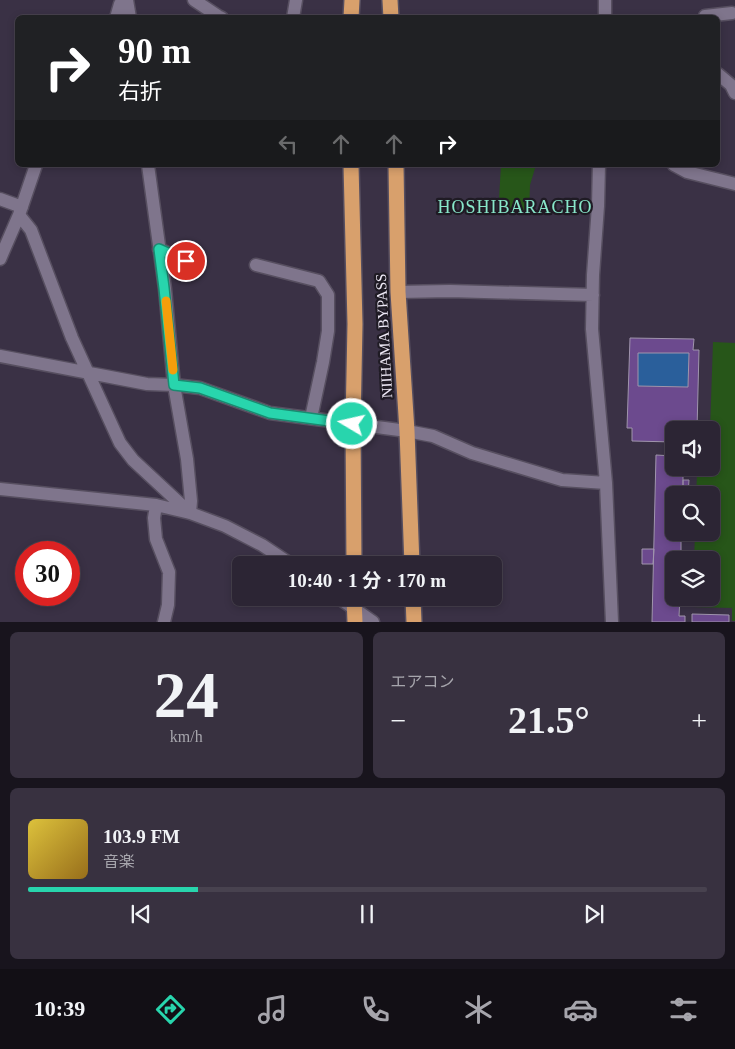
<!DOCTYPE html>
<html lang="ja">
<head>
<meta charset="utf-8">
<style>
	body { margin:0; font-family:"Times New Roman","Noto Sans JP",serif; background:#383140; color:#f1f3f6; height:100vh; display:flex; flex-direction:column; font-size:19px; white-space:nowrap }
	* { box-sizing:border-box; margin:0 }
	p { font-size:16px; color:#a6a5ac }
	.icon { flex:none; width:28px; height:28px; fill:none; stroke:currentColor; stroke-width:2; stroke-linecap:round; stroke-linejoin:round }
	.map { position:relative; height:622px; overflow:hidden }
	.details { display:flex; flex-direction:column; gap:10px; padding:10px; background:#18141d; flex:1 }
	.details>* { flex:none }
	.hud { position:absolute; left:15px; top:15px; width:705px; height:152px; border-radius:8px; box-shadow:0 2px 8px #0003,0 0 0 1px #48424f; background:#202124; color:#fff; overflow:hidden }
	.fabs { position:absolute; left:665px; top:421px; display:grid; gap:10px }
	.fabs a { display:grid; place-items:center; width:55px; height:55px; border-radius:8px; background:#2c2534; box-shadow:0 2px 8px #0003,0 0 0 1px #48424f; font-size:25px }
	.speed { position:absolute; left:15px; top:541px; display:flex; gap:10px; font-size:25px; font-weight:700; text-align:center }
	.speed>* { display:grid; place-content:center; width:65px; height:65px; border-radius:50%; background:#2c2534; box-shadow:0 2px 8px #0003,0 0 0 1px #48424f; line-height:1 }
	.speed .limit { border:8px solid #d22; background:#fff; color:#111 }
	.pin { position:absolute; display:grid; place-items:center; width:42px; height:42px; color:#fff; margin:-21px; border:2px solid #fff; border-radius:50%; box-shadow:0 1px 5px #0007 }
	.me { position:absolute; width:55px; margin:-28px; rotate:279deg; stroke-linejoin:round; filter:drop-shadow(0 0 4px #0008) }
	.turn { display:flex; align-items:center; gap:18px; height:105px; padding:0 20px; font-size:22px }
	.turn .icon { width:65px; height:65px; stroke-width:2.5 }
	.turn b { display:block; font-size:35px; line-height:42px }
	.lanes { display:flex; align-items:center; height:48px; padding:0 20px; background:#0003; justify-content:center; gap:25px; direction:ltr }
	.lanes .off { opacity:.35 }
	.big { font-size:38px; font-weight:700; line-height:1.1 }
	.details .card { flex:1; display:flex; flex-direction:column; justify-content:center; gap:8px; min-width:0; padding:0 18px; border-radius:8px; background:#383140 }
	.details .dial { align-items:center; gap:0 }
	.dial b { font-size:65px; line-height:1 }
	.song { display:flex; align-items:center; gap:15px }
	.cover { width:60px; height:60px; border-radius:8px; background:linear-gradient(135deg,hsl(50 70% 55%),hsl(40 70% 35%)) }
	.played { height:5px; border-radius:2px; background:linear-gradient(90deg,#28d5ad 25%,#48424f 25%) }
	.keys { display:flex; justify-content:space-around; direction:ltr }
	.heat { display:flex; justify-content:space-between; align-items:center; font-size:28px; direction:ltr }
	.details .tiles { flex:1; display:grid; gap:10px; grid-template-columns:1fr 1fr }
	.card:last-child { grid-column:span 2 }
	.trip { position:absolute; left:232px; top:556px; width:270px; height:50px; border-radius:8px; background:#2c2534; box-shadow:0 2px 8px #0003,0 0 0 1px #48424f; font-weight:700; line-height:50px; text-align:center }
	.tab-bar { display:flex; height:80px; justify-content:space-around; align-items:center; background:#120f15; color:#a6a5ac }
	.tab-bar .icon { width:35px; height:35px }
	.tab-bar .on { color:#28d5ad }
	.tab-bar b { font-size:22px; color:#f1f3f6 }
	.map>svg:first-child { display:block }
	.green { fill:#275619 }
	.water { fill:#2a5f9b }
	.building { fill:#6c4a8e; stroke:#a095ad; fill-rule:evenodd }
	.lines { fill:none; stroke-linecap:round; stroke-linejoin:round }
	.minor-casing { stroke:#574f60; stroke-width:15 }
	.highway-casing { stroke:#574f60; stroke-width:18 }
	.minor { stroke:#7f758c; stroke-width:12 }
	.highway { stroke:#d8a06c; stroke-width:15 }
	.route-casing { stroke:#1a8a70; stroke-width:12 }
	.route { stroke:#28d5ad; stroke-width:9 }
	.slow { stroke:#f59e0b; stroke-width:9 }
	.labels { text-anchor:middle; stroke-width:4.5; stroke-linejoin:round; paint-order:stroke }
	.street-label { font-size:15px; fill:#efeaf7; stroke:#1f1b24 }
	.quarter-label { font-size:18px; letter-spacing:1px; fill:#88e7ca; stroke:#1f1b24 }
</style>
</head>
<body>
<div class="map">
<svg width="735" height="622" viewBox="0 0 735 622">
	<rect width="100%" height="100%" fill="#3a3145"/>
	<path class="green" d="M501,165H536L530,185L529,214L509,211L499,199Z
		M713,342L735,343V621H732V608L692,607L693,598H711V560H694L695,533L711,532V495H696L697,476L709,477V468H711V430H710Z"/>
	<path class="water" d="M638,353H689L688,387L638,386Z"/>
	<path class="building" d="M630,338L694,339L693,350H699L697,430H674V442L632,441V428H627ZM638,353H689L688,387L638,386Z
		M656,455L674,456V468H683V495H674V532H681V560H674V598H680L679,616H685V622H652Z
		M683,480H689L688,495H683Z
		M642,549H654L653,564H642Z
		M692,614L729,615V622H692Z"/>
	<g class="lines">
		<defs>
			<path id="minor" d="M127,0L130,18
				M194,0L218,16L222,18
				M116,18L120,4L123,0
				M293,18L296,0
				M605,18V0
				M705,18V16L732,13
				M718,74L731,85L735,93
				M148,165L165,289L174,385L187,459L191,501L190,513
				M599,165L598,206L593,275L592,329L606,483L612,622
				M674,165L687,172L735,184
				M0,199L22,207
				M19,215L31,230L72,338L120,443L133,460L190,513
				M159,249L199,267
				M0,259L19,215L36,165
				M256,265L319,281L328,295V331L323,362L311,418
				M398,292L450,291L593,295
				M0,356L147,384L174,385L200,388L270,413L407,431L433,436L472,453L562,480L606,483
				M0,489L156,505L190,513L225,526L262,545L292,565
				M156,505L154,518L156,539L169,572L168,605L164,622
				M339,598L373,622"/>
			<path id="highway" d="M390,0L391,18
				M351,18L352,0
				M351,165L355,324L353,424L354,565
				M396,165L398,292L407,431L412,565
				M354,598L355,622
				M413,598L414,622"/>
		</defs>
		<use href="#minor" class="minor-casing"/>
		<use href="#highway" class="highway-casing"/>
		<use href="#minor" class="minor"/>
		<use href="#highway" class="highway"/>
	</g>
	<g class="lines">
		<defs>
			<path id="route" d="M186,261L159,249L164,288L174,385L200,388L270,413L352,424"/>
		</defs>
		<use href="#route" class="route-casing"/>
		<use href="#route" class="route"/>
		<path class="slow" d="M166,301L173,370"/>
	</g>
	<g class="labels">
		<g class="street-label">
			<text transform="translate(384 336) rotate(-93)" y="5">NIIHAMA BYPASS</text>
		</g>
		<g class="quarter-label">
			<text x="515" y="213">HOSHIBARACHO</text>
		</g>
	</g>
</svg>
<div class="fabs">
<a><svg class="icon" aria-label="sound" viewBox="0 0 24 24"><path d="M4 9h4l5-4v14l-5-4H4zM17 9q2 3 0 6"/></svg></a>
<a><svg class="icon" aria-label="search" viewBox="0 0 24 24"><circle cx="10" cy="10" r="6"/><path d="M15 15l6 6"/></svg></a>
<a><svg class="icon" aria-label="layers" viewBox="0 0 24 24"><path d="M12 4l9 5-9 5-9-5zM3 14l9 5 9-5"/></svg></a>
</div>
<div class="speed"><div class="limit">30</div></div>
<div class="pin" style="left:186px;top:261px;background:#d93025"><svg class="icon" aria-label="arrive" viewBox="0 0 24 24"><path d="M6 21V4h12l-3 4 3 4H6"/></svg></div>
<svg class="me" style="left:352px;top:424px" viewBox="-20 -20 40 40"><circle r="17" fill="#28d5ad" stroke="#fff" stroke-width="3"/><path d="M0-11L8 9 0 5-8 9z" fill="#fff"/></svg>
<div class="trip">10:40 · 1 分 · 170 m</div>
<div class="hud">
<div class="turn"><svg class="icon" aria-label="right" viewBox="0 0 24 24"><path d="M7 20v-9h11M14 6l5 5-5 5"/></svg><div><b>90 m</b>右折</div></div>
<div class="lanes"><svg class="icon off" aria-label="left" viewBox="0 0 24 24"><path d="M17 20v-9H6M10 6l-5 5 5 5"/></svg><svg class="icon off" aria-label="ahead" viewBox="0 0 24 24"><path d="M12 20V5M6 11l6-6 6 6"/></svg><svg class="icon off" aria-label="ahead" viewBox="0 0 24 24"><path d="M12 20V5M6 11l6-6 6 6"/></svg><svg class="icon" aria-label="right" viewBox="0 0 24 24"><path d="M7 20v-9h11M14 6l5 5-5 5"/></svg></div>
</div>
</div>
<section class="details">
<div class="tiles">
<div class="card dial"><b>24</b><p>km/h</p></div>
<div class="card"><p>エアコン</p>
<div class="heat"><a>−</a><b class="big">21.5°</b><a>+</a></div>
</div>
<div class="card">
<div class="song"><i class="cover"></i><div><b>103.9 FM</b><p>音楽</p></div></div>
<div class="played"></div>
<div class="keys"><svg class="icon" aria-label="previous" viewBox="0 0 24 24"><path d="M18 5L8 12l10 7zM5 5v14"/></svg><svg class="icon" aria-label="pause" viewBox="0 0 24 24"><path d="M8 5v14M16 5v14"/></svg><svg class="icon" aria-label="next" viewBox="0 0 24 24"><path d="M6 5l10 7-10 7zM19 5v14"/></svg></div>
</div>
</div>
</section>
<nav class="tab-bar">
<b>10:39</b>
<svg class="icon on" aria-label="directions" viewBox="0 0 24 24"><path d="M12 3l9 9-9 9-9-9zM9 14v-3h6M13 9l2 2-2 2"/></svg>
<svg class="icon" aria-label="music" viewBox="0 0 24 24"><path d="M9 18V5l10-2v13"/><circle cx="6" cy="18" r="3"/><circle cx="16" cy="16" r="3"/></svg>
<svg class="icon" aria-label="phone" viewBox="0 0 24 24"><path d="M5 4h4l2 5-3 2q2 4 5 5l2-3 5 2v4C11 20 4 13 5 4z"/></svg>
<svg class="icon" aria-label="climate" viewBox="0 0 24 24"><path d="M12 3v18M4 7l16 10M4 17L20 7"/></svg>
<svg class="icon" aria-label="car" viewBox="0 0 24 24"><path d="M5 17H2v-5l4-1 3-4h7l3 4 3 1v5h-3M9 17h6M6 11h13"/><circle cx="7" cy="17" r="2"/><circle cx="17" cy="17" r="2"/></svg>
<svg class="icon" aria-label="filters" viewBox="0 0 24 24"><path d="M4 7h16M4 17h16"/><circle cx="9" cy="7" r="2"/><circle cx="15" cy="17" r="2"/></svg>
</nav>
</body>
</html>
